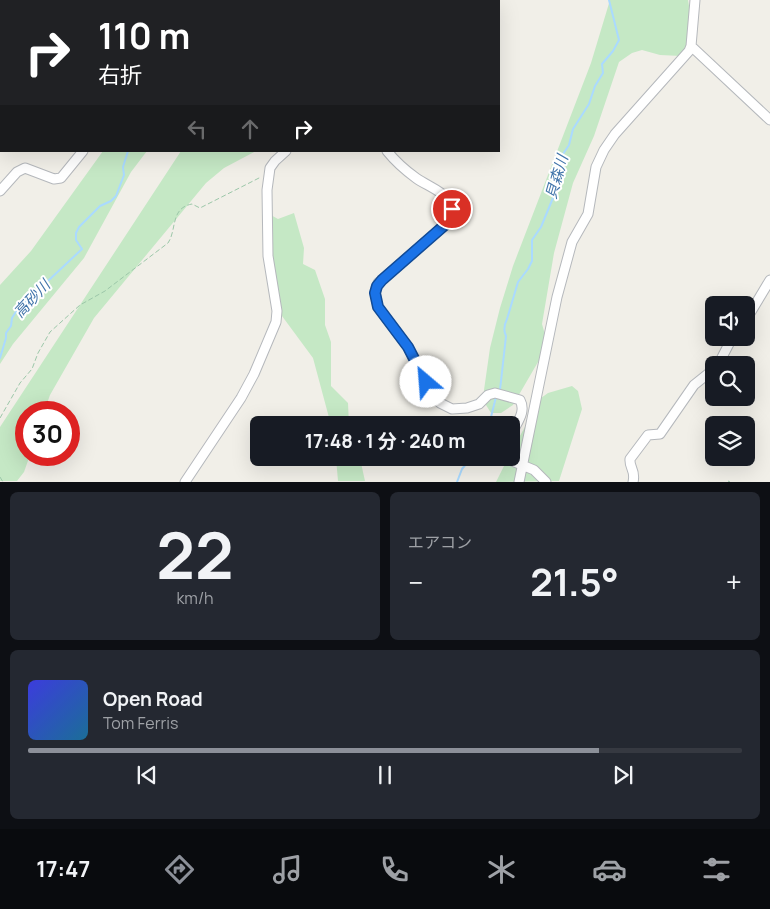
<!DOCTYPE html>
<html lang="ja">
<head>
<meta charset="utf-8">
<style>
	body { margin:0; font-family:Manrope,"Noto Sans JP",sans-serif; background:#242831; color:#f1f3f6; height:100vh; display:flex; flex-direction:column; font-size:19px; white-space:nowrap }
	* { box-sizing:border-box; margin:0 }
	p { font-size:16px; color:#9ea1a6 }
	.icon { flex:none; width:28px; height:28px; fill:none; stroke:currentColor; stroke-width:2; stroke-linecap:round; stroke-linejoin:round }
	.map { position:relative; height:482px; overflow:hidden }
	.panel { display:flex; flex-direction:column; gap:10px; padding:10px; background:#0d0f14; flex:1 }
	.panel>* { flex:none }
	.top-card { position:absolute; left:0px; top:0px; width:500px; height:152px; box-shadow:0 5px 20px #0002; background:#202124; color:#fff; overflow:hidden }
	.fabs { position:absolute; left:705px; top:296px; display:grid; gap:10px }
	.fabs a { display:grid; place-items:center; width:50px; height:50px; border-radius:8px; background:#171b24; box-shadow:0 5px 20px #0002; font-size:25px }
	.speed { position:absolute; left:15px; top:401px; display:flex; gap:10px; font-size:25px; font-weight:700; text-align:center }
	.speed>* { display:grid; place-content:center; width:65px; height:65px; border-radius:50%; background:#171b24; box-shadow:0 5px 20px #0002; line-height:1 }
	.speed .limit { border:8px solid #d22; background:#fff; color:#111 }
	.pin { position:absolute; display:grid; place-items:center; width:42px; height:42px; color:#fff; margin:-21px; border:2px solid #fff; border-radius:50%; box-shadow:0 1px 5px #0007 }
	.me { position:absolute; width:55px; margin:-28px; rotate:333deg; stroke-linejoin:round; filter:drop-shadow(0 0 4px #0008) }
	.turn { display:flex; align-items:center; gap:18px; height:105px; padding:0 15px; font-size:22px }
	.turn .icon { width:65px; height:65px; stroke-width:2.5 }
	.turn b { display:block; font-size:35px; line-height:42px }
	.lanes { display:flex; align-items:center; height:48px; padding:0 15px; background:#0003; justify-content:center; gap:25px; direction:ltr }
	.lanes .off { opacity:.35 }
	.big { font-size:38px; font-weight:700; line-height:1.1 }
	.panel .widget { flex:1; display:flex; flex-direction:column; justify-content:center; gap:8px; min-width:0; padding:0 18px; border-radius:8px; background:#242831 }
	.panel .dial { align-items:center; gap:0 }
	.dial b { font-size:65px; line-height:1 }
	.song { display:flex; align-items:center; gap:15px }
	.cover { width:60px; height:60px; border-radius:8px; background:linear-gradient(135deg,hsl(240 70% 55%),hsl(200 70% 35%)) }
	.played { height:5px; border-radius:2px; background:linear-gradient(90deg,#8c9099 80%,#363941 80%) }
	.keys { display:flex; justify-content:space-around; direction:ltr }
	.heat { display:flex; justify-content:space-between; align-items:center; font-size:28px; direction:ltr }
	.panel .tiles { flex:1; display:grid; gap:10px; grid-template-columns:1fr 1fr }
	.widget:last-child { grid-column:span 2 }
	.trip { position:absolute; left:250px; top:416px; width:270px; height:50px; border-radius:8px; background:#171b24; box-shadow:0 5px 20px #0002; font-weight:700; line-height:50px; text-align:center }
	.tab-bar { display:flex; height:80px; justify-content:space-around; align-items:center; background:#090b0e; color:#9ea1a6 }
	.tab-bar .icon { width:35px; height:35px }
	.tab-bar .active { color:#8c9099 }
	.tab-bar b { font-size:22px; color:#f1f3f6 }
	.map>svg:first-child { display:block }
	.green { fill:#c5e8c5 }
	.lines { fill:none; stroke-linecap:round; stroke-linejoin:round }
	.stream { stroke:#aadaff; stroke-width:2 }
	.minor-casing { stroke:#b5b8bc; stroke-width:11 }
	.path { stroke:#9cc7a9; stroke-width:1; stroke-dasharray:5 2.5; stroke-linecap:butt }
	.minor { stroke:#fff; stroke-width:9 }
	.route-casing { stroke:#114b97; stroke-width:12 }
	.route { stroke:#1a73e8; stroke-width:9 }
	.labels { text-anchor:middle; stroke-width:4; stroke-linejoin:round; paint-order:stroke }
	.water-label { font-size:15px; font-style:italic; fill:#4174aa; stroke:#fff }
</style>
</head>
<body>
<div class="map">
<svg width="770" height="482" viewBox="0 0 770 482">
	<rect width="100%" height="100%" fill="#f1efe8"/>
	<path class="green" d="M156,0H378L377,1Z
		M610,0H688L696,47L681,56L660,55L642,50L632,53L619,62L594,136L573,183L554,253L542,324L546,338L545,350L513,405L501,413H491L486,405L484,390L490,348L500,308L513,266L591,63Z
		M103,151H147L131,172L84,258L13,344L0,364V285L31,251Z
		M181,151H256L224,168L206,183L94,318L50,395L44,412H26V455H30L24,472L17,481H0V427Z
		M294,213L304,248L303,264L315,270L325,299V325L331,342V386L348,403L349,425H331L313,358L282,316L271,250L269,214L278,219Z
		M572,386L578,391L582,409L559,481L496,482L508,458H511V452L541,398L548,393Z
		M336,458H352L361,463L365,481H338Z"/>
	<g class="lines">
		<path class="stream" d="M218,1L219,0
			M0,358L6,338V333L11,326L12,318L17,310L82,249L76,240V233L79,227L100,206L111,201L116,196L124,175L123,167L128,151
			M500,390L506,336C503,330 504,325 507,319L518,282L528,269L532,261V240L541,227L555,193V175L559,160L569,145L573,129L589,104L595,86L603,73L602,64L613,51L619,40L609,0
			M489,425L496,397
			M457,482L462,469L471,458"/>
		<defs>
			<path id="minor" d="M228,0L229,1
				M194,1L195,0
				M465,1L466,0
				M691,46L770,120
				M387,151C395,161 405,170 416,178C431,189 468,199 446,224L378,283L375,293L378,307L408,347L433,395L440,403L452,409L467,408L479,404L488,395L495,393L520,400C527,413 515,424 511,436
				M0,191L17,172L25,168L54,179L61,178L83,151
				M746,320L770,280
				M718,365L732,338
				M508,458L510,460L534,470L546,482
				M185,482L241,398L254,374L276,322L277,311L268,256L267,190L270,168L275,161L286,151
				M519,482L557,297L572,242L588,214L596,167L604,150L615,134L689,51L691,46L695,0
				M633,482C636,470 629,468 630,459L648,435L660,434L694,385L714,369"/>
		</defs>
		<use href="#minor" class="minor-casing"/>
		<path class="path" d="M0,418L20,383L32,369L38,353L50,332L80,305L105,291L168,243C177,230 170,208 192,204L200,208L261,177
			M0,477L3,482
			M728,481L730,482"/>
		<use href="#minor" class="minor"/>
	</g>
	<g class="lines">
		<defs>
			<path id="route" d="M426,382L408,347L378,307L375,293L377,286L382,280L446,224L452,216V209"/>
		</defs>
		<use href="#route" class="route-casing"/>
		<use href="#route" class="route"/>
	</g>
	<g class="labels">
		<g class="water-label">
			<text transform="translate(557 177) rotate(-74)" y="5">貝森川</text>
			<text transform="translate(32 299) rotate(-47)" y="5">高砂川</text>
		</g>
	</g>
</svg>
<div class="fabs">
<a><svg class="icon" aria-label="sound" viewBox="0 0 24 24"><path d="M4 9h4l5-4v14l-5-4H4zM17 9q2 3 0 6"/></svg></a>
<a><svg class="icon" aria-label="search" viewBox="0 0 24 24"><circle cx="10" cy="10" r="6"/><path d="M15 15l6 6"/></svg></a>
<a><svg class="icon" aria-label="layers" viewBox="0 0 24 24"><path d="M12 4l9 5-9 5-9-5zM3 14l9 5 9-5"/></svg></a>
</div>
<div class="speed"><div class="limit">30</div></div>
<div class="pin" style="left:452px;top:209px;background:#d93025"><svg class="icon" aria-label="arrive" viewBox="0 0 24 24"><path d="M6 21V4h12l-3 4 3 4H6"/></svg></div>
<svg class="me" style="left:426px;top:382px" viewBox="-20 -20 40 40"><circle r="19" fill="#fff"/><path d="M0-13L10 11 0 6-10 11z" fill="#1a73e8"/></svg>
<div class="trip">17:48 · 1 分 · 240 m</div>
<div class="top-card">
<div class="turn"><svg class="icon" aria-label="right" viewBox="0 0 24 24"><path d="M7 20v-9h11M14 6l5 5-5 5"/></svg><div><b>110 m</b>右折</div></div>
<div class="lanes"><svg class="icon off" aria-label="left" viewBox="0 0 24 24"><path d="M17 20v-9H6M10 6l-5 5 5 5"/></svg><svg class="icon off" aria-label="ahead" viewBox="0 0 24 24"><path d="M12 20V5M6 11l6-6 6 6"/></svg><svg class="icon" aria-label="right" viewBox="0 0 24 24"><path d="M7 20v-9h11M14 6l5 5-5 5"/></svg></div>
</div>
</div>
<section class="panel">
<div class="tiles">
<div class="widget dial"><b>22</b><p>km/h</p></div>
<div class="widget"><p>エアコン</p>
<div class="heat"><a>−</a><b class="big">21.5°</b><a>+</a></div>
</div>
<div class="widget">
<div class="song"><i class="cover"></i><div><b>Open Road</b><p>Tom Ferris</p></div></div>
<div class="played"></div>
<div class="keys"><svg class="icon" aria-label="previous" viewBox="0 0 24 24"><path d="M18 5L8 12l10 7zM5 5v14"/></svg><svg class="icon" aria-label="pause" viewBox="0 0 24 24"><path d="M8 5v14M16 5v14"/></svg><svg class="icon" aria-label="next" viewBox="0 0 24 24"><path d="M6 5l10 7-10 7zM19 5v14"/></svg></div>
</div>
</div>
</section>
<nav class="tab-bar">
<b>17:47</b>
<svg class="icon active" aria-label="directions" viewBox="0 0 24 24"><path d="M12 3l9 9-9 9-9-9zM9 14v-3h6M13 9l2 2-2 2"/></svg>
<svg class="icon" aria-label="music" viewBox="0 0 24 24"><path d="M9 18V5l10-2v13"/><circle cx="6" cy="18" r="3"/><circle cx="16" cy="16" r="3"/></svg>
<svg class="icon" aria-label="phone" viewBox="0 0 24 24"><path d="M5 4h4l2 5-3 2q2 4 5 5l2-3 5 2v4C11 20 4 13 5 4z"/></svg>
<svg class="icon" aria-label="climate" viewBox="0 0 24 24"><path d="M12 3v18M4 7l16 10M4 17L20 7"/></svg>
<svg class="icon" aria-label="car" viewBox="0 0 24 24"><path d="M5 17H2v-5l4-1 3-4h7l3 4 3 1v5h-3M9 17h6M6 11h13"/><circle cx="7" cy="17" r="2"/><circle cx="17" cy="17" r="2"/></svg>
<svg class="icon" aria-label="filters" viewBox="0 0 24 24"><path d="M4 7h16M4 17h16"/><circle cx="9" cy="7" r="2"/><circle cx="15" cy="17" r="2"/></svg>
</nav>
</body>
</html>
